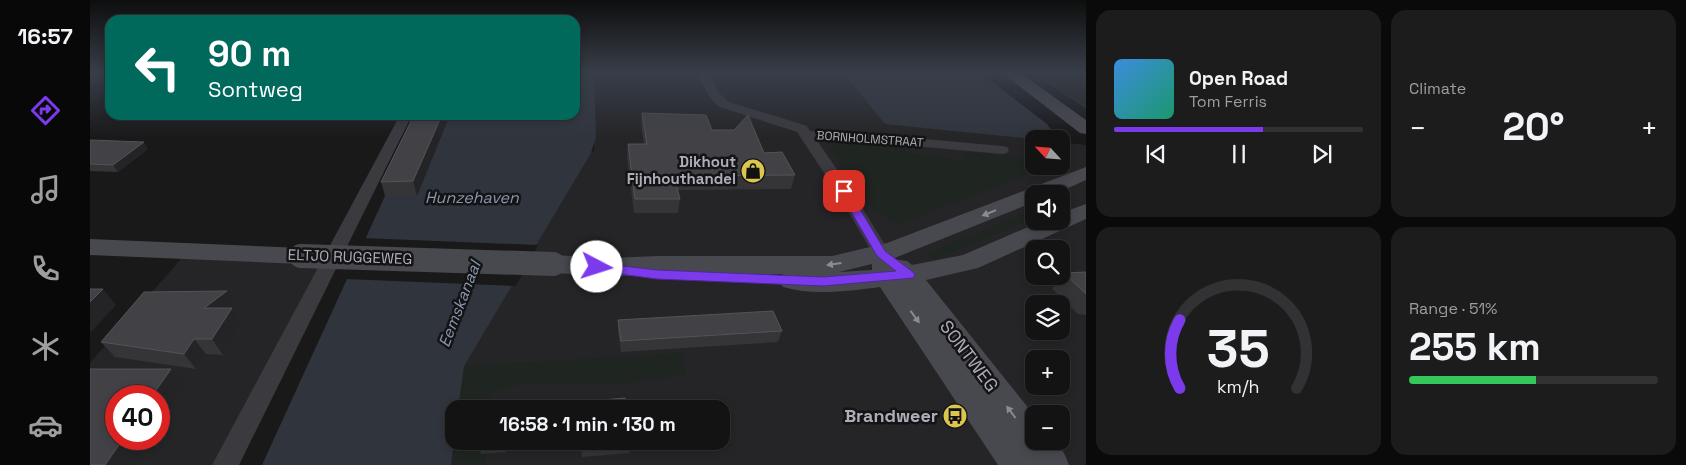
<!DOCTYPE html>
<html lang="en">
<head>
<meta charset="utf-8">
<style>
	body { margin:0; font-family:"Space Grotesk",sans-serif; background:#1c1c1d; color:#f1f3f6; height:100vh; display:flex; flex-direction:column; font-size:19px; white-space:nowrap }
	* { box-sizing:border-box; margin:0 }
	p { font-size:16px; color:#9d9ea0 }
	.icon { flex:none; width:28px; height:28px; fill:none; stroke:currentColor; stroke-width:2; stroke-linecap:round; stroke-linejoin:round }
	.map { position:relative; flex:1; overflow:hidden }
	.side { display:flex; flex-direction:column; gap:10px; padding:10px; background:#0a0a0b; width:600px }
	.side>* { flex:none }
	.guide { position:absolute; left:15px; top:15px; width:475px; height:105px; border-radius:15px; box-shadow:0 2px 8px #0003,0 0 0 1px #323234; background:#00695c; color:#fff; overflow:hidden }
	.needle { width:32px; rotate:296deg }
	.controls { position:absolute; left:935px; top:130px; display:grid; gap:10px }
	.controls a { display:grid; place-items:center; width:45px; height:45px; border-radius:10px; background:#131314; box-shadow:0 2px 8px #0003,0 0 0 1px #323234; font-size:25px }
	.speed { position:absolute; left:15px; top:385px; display:flex; gap:10px; font-size:25px; font-weight:700; text-align:center }
	.speed>* { display:grid; place-content:center; width:65px; height:65px; border-radius:50%; background:#131314; box-shadow:0 2px 8px #0003,0 0 0 1px #323234; line-height:1 }
	.speed .limit { border:8px solid #d22; background:#fff; color:#111 }
	.pin { position:absolute; display:grid; place-items:center; width:42px; height:42px; color:#fff; margin:-21px; border-radius:10px; box-shadow:0 2px 8px #0006 }
	.me { position:absolute; width:55px; margin:-28px; rotate:95deg; stroke-linejoin:round; filter:drop-shadow(0 0 4px #0008) }
	.turn { display:flex; align-items:center; gap:18px; height:105px; padding:0 20px; font-size:22px }
	.turn .icon { width:65px; height:65px; stroke-width:2.5 }
	.turn b { display:block; font-size:35px; line-height:42px }
	.big { font-size:38px; font-weight:700; line-height:1.1 }
	.side .widget { flex:1; display:flex; flex-direction:column; justify-content:center; gap:8px; min-width:0; padding:0 18px; border-radius:15px; background:#1c1c1d }
	.side .dial { align-items:center; gap:0 }
	.dial svg { height:130px; overflow:visible; fill:none; stroke:#323234; stroke-width:7; stroke-linecap:round; text-anchor:middle }
	.dial text { fill:#f1f3f6; stroke:none }
	.song { display:flex; align-items:center; gap:15px }
	.cover { width:60px; height:60px; border-radius:8px; background:linear-gradient(135deg,hsl(210 70% 55%),hsl(160 70% 35%)) }
	.played { height:5px; border-radius:2px; background:linear-gradient(90deg,#7c3aed 60%,#323234 60%) }
	.keys { display:flex; justify-content:space-around; direction:ltr }
	.heat { display:flex; justify-content:space-between; align-items:center; font-size:28px; direction:ltr }
	.charge { height:8px; border-radius:4px; background:linear-gradient(90deg,#34c759 51%,#323234 0) }
	.side .tiles { flex:1; display:grid; gap:10px; grid-template-columns:repeat(2,1fr) }
	.trip { position:absolute; left:355px; top:400px; width:285px; height:50px; border-radius:15px; background:#131314; box-shadow:0 2px 8px #0003,0 0 0 1px #323234; font-weight:700; line-height:50px; text-align:center }
	main { display:flex; flex:1; min-height:0 }
	.dock { display:flex; flex-direction:column; width:90px; justify-content:space-around; align-items:center; background:#080808; color:#9d9ea0 }
	.dock .icon { width:35px; height:35px }
	.dock .on { color:#7c3aed }
	.dock b { font-size:22px; color:#f1f3f6 }
	.map>svg:first-child { display:block }
	.built { fill:#252527; fill-rule:evenodd }
	.green { fill:#1f2521 }
	.water { fill:#30353d }
	.pier { fill:#19191a }
	.lines { fill:none; stroke-linecap:round; stroke-linejoin:round }
	.street { fill:#3a3a3f; fill-rule:evenodd }
	.secondary { fill:#48494f; fill-rule:evenodd }
	.secondary-bridge { stroke:#48494f; stroke-width:24 }
	.wall { fill:#353538 }
	.shaded-wall { fill:#242426 }
	.building { fill:#424246; stroke:#535358 }
	.oneway { fill:#8a8b94 }
	.route { fill:#7c3aed; stroke:#51269a }
	.labels { text-anchor:middle; stroke-width:5; stroke-linejoin:round; paint-order:stroke }
	.far-street-label { font-size:12px; fill:#adaeb9; stroke:#141415 }
	.poi-label { font-size:15px; font-weight:bold; fill:#adaeb9; stroke:#141415; text-anchor:end }
	.street-label { font-size:15px; fill:#adaeb9; stroke:#141415 }
	.water-label { font-size:16px; font-style:italic; fill:#8896af; stroke:#141415 }
	.near-street-label { font-size:18px; fill:#adaeb9; stroke:#141415 }
	.near-poi-label { font-size:18px; font-weight:bold; fill:#adaeb9; stroke:#141415; text-anchor:end }
</style>
</head>
<body>
<main>
<nav class="dock">
<b>16:57</b>
<svg class="icon on" aria-label="directions" viewBox="0 0 24 24"><path d="M12 3l9 9-9 9-9-9zM9 14v-3h6M13 9l2 2-2 2"/></svg>
<svg class="icon" aria-label="music" viewBox="0 0 24 24"><path d="M9 18V5l10-2v13"/><circle cx="6" cy="18" r="3"/><circle cx="16" cy="16" r="3"/></svg>
<svg class="icon" aria-label="phone" viewBox="0 0 24 24"><path d="M5 4h4l2 5-3 2q2 4 5 5l2-3 5 2v4C11 20 4 13 5 4z"/></svg>
<svg class="icon" aria-label="climate" viewBox="0 0 24 24"><path d="M12 3v18M4 7l16 10M4 17L20 7"/></svg>
<svg class="icon" aria-label="car" viewBox="0 0 24 24"><path d="M5 17H2v-5l4-1 3-4h7l3 4 3 1v5h-3M9 17h6M6 11h13"/><circle cx="7" cy="17" r="2"/><circle cx="17" cy="17" r="2"/></svg>
</nav>
<div class="map">
<svg width="996" height="465" viewBox="0 0 996 465">
	<rect width="100%" height="100%" fill="#19191a"/>
	<path class="built" d="M502,72H750L795,122L944,139V166H971V142L996,145V465H352L395,255L504,150ZM944,194H971V221H944ZM944,249H971V276H944ZM944,304H971V331H944ZM944,359H971V386H944ZM364,409H631V441H364ZM944,414H971V441H944Z
		M920,72H996V129Z
		M97,252L243,257L133,465H0V363ZM26,396H69V439H26Z"/>
	<path class="green" d="M746,139L812,145L817,153L878,161L874,152L944,159V166H959L807,225L778,205L740,149Z
		M944,209V218L844,260L836,254Z
		M592,353L596,374L542,383H432L399,394L398,409H368L374,366Z
		M364,441H397L396,465H361Z"/>
	<path class="water" d="M485,72H504L506,137L501,153L374,366L368,409H364V441L361,465H172L332,115H485Z
		M752,72H942L996,107V143L971,139H944L795,124Z"/>
	<path class="pier" d="M889,72H941L996,108V144L971,142V139H968L957,124Z
		M273,238L448,245L426,286L255,279Z"/>
	<g class="lines">
		<path class="street" d="M607,72H619L629,93L639,102L708,123L717,126L720,131L768,133L912,146L917,147L919,150L917,153L912,154L768,141L726,139L762,191L800,253L797,257L791,259L785,257L746,191L707,132L630,107C618,99 613,85 607,72Z
			M310,115H322L149,465H122Z"/>
		<path class="secondary" d="M911,72H929L996,120V134L990,133Z
			M996,167V180L965,194H944V202L802,259L817,261L822,265L873,255L952,221H971V213L996,204V219L888,268L836,280L944,415V441H965L974,453L979,465H908L790,287C759,291 723,296 693,287L689,280L693,274L520,276L463,273L454,270L450,264L454,258L463,255L520,258L568,256H742L797,243ZM782,264V270L749,272Z
			M0,239L211,248L220,250L223,256L220,262L211,264L0,255Z"/>
		<path class="secondary-bridge" d="M211,256L463,264"/>
	</g>
	<path class="wall" d="M552,113L622,130L674,153L705,175L701,189L587,190L590,199L588,213H544L537,157L538,144H554L551,126Z
		M324,115H360L327,196H295L291,182Z
		M0,140L58,149L28,172L0,171Z
		M996,272V315L988,314L962,289L974,273Z
		M137,291L147,306L143,309L152,323L133,355L116,354L106,369L25,357L11,342Z
		M528,320L692,331L688,342L531,352L528,331Z
		M418,441L417,452L391,454L389,449Z
		M490,441H541L540,453L492,457Z"/>
	<path class="shaded-wall" d="M0,72H19L0,83Z
		M352,115H360L327,196L323,181Z
		M54,142L58,149L28,172L23,165Z
		M13,289L26,305L0,333V302Z
		M137,291L147,306L143,309L152,323L133,355L122,339L114,308Z
		M104,339L116,354L106,369L94,354Z
		M81,369L94,385L69,424V396H62Z
		M33,439H59L42,465H15Z
		M417,441H418L417,452L416,447Z"/>
	<path class="building" d="M552,113L616,115L622,130H644L658,115L674,153L692,152L705,175L584,176L590,199H545L538,144H557Z
		M324,115H352L323,181L291,182Z
		M0,140L54,142L23,165L0,164Z
		M996,272V294L974,273Z
		M0,289H13L0,302Z
		M137,291L114,308H142L122,339H104L94,354L11,342L54,292Z
		M683,311L692,331L531,341L528,320Z
		M0,369H81L62,396H26V439H33L15,465H0Z
		M535,398L536,409H488V402Z
		M390,441H417L416,447L389,449Z
		M491,441H541V442L492,446Z"/>
	<defs><path id="oneway-solid" d="M-6-.8H1V-3.2L6.5 0L1 3.2V.8H-6Z" transform="scale(1.25)"/></defs>
	<g class="oneway">
		<use href="#oneway-solid" transform="translate(899 213) rotate(158)"/>
		<use href="#oneway-solid" transform="translate(744 264) rotate(172)"/>
		<use href="#oneway-solid" transform="translate(825 317) rotate(54)"/>
		<use href="#oneway-solid" transform="translate(921 412) rotate(-127)"/>
	</g>
	<linearGradient id="sky" x2="0" y2="1"><stop stop-color="#0e0e0e"/><stop offset="0.53" stop-color="#383e49"/><stop offset="1" stop-color="#383e49" stop-opacity="0"/></linearGradient>
	<rect width="996" height="137" fill="url(#sky)"/>
	<path class="route" d="M754,188L759,191L795,251L823,272L825,275L823,278L733,286L567,279L507,271L501,267L507,263L567,270L733,277L806,271L787,256L749,191Z"/>
	<defs>
		<symbol id="shop-disc" viewBox="-11 -11 22 22"><circle r="9.5" fill="#ddc64e" stroke="#141415"/><path d="M-5-2.5h2.3a2.7 3.5 0 0 1 5.4 0H5L5.5 6h-11ZM-1.5-2.5h3a1.5 2.3 0 0 0-3 0Z" fill="#111"/></symbol>
		<symbol id="bus-disc" viewBox="-11 -11 22 22"><circle r="9.5" fill="#ddc64e" stroke="#141415"/><path d="M-5-6H5V4H4V6H2V4H-2V6H-4V4H-5ZM-3.5-4V0h7V-4ZM-3.5 1.2v1.5H-2V1.2ZM2 1.2v1.5H3.5V1.2Z" fill="#111"/></symbol>
	</defs>
	<g fill-rule="evenodd">
		<use href="#shop-disc" x="649" y="157" width="28" height="28"/>
		<use href="#bus-disc" x="851" y="402" width="28" height="28"/>
	</g>
	<g class="labels">
		<g class="far-street-label">
			<text transform="translate(780 139) rotate(4)" y="4">BORNHOLMSTRAAT</text>
		</g>
		<g class="poi-label">
			<text x="646" y="167">Dikhout<tspan x="646" dy="17">Fijnhouthandel</tspan></text>
		</g>
		<g class="street-label">
			<text transform="translate(260 257) rotate(2)" y="5">ELTJO RUGGEWEG</text>
		</g>
		<g class="water-label">
			<text x="382" y="203">Hunzehaven</text>
			<text transform="translate(369 304) rotate(-69)" y="6">Eemskanaal</text>
		</g>
		<g class="near-street-label">
			<text transform="translate(879 356) rotate(53)" y="6">SONTWEG</text>
		</g>
		<g class="near-poi-label">
			<text x="848" y="422">Brandweer</text>
		</g>
	</g>
</svg>
<div class="controls">
<a><svg class="needle" viewBox="-14 -14 28 28"><path d="M0-13l5 13h-10z" fill="#e53935"/><path d="M0 13l5-13h-10z" fill="#9d9ea0"/></svg></a>
<a><svg class="icon" aria-label="sound" viewBox="0 0 24 24"><path d="M4 9h4l5-4v14l-5-4H4zM17 9q2 3 0 6"/></svg></a>
<a><svg class="icon" aria-label="search" viewBox="0 0 24 24"><circle cx="10" cy="10" r="6"/><path d="M15 15l6 6"/></svg></a>
<a><svg class="icon" aria-label="layers" viewBox="0 0 24 24"><path d="M12 4l9 5-9 5-9-5zM3 14l9 5 9-5"/></svg></a>
<a>+</a>
<a>−</a>
</div>
<div class="speed"><div class="limit">40</div></div>
<div class="pin" style="left:754px;top:191px;background:#d93025"><svg class="icon" aria-label="arrive" viewBox="0 0 24 24"><path d="M6 21V4h12l-3 4 3 4H6"/></svg></div>
<svg class="me" style="left:507px;top:267px" viewBox="-20 -20 40 40"><circle r="19" fill="#fff"/><path d="M0-13L10 11 0 6-10 11z" fill="#7c3aed"/></svg>
<div class="trip">16:58 · 1 min · 130 m</div>
<div class="guide">
<div class="turn"><svg class="icon" aria-label="left" viewBox="0 0 24 24"><path d="M17 20v-9H6M10 6l-5 5 5 5"/></svg><div><b>90 m</b>Sontweg</div></div>
</div>
</div>
<section class="side">
<div class="tiles">
<div class="widget">
<div class="song"><i class="cover"></i><div><b>Open Road</b><p>Tom Ferris</p></div></div>
<div class="played"></div>
<div class="keys"><svg class="icon" aria-label="previous" viewBox="0 0 24 24"><path d="M18 5L8 12l10 7zM5 5v14"/></svg><svg class="icon" aria-label="pause" viewBox="0 0 24 24"><path d="M8 5v14M16 5v14"/></svg><svg class="icon" aria-label="next" viewBox="0 0 24 24"><path d="M6 5l10 7-10 7zM19 5v14"/></svg></div>
</div>
<div class="widget"><p>Climate</p>
<div class="heat"><a>−</a><b class="big">20°</b><a>+</a></div>
</div>
<div class="widget dial"><svg viewBox="0 0 100 80">
<path d="M14 69A42 42 0 1 1 86 69"/>
<path d="M14 69A42 42 0 0 1 14 27" stroke="#7c3aed"/>
<text x="50" y="56" font-size="32" font-weight="700">35</text>
<text x="50" y="72" font-size="11">km/h</text>
</svg></div>
<div class="widget"><p>Range · 51%</p><b class="big">255 km</b><div class="charge"></div></div>
</div>
</section>
</main>
</body>
</html>
